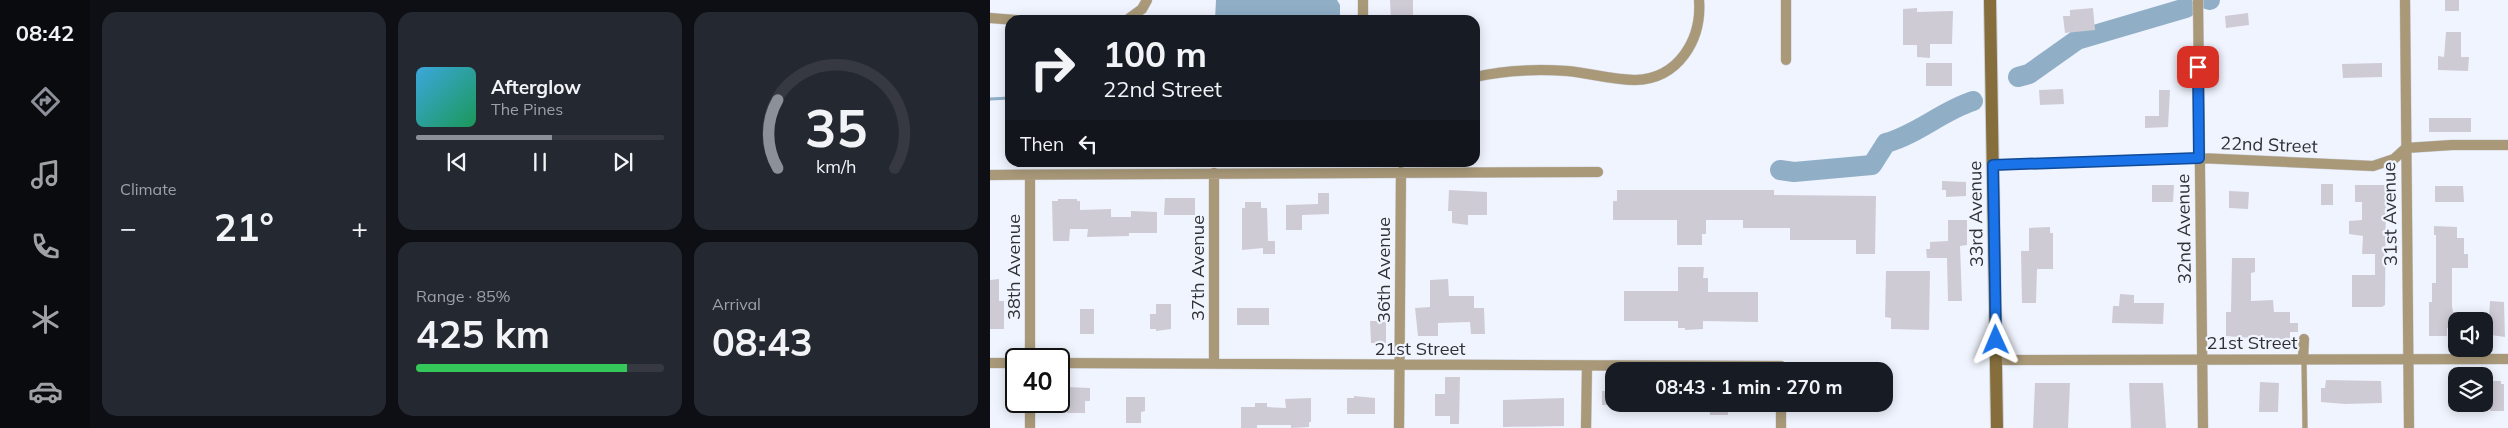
<!DOCTYPE html>
<html lang="en">
<head>
<meta charset="utf-8">
<style>
	body { margin:0; font-family:Mulish,sans-serif; background:#242831; color:#f1f3f6; height:100vh; display:flex; flex-direction:column; font-size:19px; white-space:nowrap }
	* { box-sizing:border-box; margin:0 }
	p { font-size:16px; color:#9ea1a6 }
	.icon { flex:none; width:28px; height:28px; fill:none; stroke:currentColor; stroke-width:2; stroke-linecap:round; stroke-linejoin:round }
	.map { position:relative; flex:1; overflow:hidden }
	.panel { display:flex; flex-direction:column; gap:12px; padding:12px; background:#0d0f14; width:900px }
	.panel>* { flex:none }
	.guide { position:absolute; left:15px; top:15px; width:475px; height:152px; border-radius:15px; box-shadow:0 2px 12px #0003; background:#171b24; color:#f1f3f6; overflow:hidden }
	.buttons { position:absolute; left:1458px; top:312px; display:grid; gap:10px }
	.buttons a { display:grid; place-items:center; width:45px; height:45px; border-radius:10px; background:#171b24; box-shadow:0 2px 12px #0003; font-size:25px }
	.speed { position:absolute; left:15px; top:348px; display:flex; gap:10px; font-size:25px; font-weight:700; text-align:center }
	.speed>* { display:grid; place-content:center; width:65px; height:65px; border-radius:50%; background:#171b24; box-shadow:0 2px 12px #0003; line-height:1 }
	.speed .limit { border:2px solid #111; border-radius:8px; background:#fff; color:#111 }
	.pin { position:absolute; display:grid; place-items:center; width:42px; height:42px; color:#fff; margin:-21px; border-radius:10px; box-shadow:0 2px 8px #0006 }
	.me { position:absolute; width:55px; margin:-28px; rotate:359deg; stroke-linejoin:round; filter:drop-shadow(0 0 4px #0008) }
	.turn { display:flex; align-items:center; gap:18px; height:105px; padding:0 15px; font-size:22px }
	.turn .icon { width:65px; height:65px; stroke-width:2.5 }
	.turn b { display:block; font-size:35px; line-height:42px }
	.then { display:flex; align-items:center; height:48px; padding:0 15px; background:#0003; gap:10px; font-size:19px }
	.big { font-size:38px; font-weight:700; line-height:1.1 }
	.panel .widget { flex:1; display:flex; flex-direction:column; justify-content:center; gap:8px; min-width:0; padding:0 18px; border-radius:15px; background:#242831 }
	.panel .dial { align-items:center; gap:0 }
	.dial svg { height:130px; overflow:visible; fill:none; stroke:#363941; stroke-width:7; stroke-linecap:round; text-anchor:middle }
	.dial text { fill:#f1f3f6; stroke:none }
	.song { display:flex; align-items:center; gap:15px }
	.cover { width:60px; height:60px; border-radius:8px; background:linear-gradient(135deg,hsl(200 70% 55%),hsl(150 70% 35%)) }
	.played { height:5px; border-radius:2px; background:linear-gradient(90deg,#8c9099 55%,#363941 55%) }
	.keys { display:flex; justify-content:space-around; direction:ltr }
	.heat { display:flex; justify-content:space-between; align-items:center; font-size:28px; direction:ltr }
	.charge { height:8px; border-radius:4px; background:linear-gradient(90deg,#34c759 85%,#363941 0) }
	.panel .tiles { flex:1; display:grid; gap:12px; grid-template-columns:repeat(3,1fr) }
	.widget:first-child { grid-row:span 2 }
	.trip { position:absolute; left:615px; top:362px; width:288px; height:50px; border-radius:15px; background:#171b24; box-shadow:0 2px 12px #0003; font-weight:700; line-height:50px; text-align:center }
	main { display:flex; flex:1; min-height:0 }
	.tabs { display:flex; flex-direction:column; width:90px; justify-content:space-around; align-items:center; background:#090b0e; color:#9ea1a6 }
	.tabs .icon { width:35px; height:35px }
	.tabs .current { color:#8c9099 }
	.tabs b { font-size:22px; color:#f1f3f6 }
	.map>svg:first-child { display:block }
	.water { fill:#90afc7 }
	.lines { fill:none; stroke-linecap:round; stroke-linejoin:round }
	.stream { stroke:#90afc7; stroke-width:3 }
	.river { stroke:#90afc7; stroke-width:20 }
	.building { fill:#cfcbd5 }
	.lane-casing { stroke:#cdd1da; stroke-width:6 }
	.street-casing { stroke:#cdd1da; stroke-width:11 }
	.secondary-casing { stroke:#cdd1da; stroke-width:14 }
	.lane { stroke:#a99979; stroke-width:5 }
	.street { stroke:#a99979; stroke-width:10 }
	.secondary { stroke:#856d3c; stroke-width:12 }
	.route-casing { stroke:#114b97; stroke-width:12 }
	.route { stroke:#1a73e8; stroke-width:9 }
	.labels { text-anchor:middle; stroke-width:4.5; stroke-linejoin:round; paint-order:stroke }
	.street-label { font-size:18px; fill:#303135; stroke:#f0f4fe }
</style>
</head>
<body>
<main>
<nav class="tabs">
<b>08:42</b>
<svg class="icon current" aria-label="directions" viewBox="0 0 24 24"><path d="M12 3l9 9-9 9-9-9zM9 14v-3h6M13 9l2 2-2 2"/></svg>
<svg class="icon" aria-label="music" viewBox="0 0 24 24"><path d="M9 18V5l10-2v13"/><circle cx="6" cy="18" r="3"/><circle cx="16" cy="16" r="3"/></svg>
<svg class="icon" aria-label="phone" viewBox="0 0 24 24"><path d="M5 4h4l2 5-3 2q2 4 5 5l2-3 5 2v4C11 20 4 13 5 4z"/></svg>
<svg class="icon" aria-label="climate" viewBox="0 0 24 24"><path d="M12 3v18M4 7l16 10M4 17L20 7"/></svg>
<svg class="icon" aria-label="car" viewBox="0 0 24 24"><path d="M5 17H2v-5l4-1 3-4h7l3 4 3 1v5h-3M9 17h6M6 11h13"/><circle cx="7" cy="17" r="2"/><circle cx="17" cy="17" r="2"/></svg>
</nav>
<section class="panel">
<div class="tiles">
<div class="widget"><p>Climate</p>
<div class="heat"><a>−</a><b class="big">21°</b><a>+</a></div>
</div>
<div class="widget">
<div class="song"><i class="cover"></i><div><b>Afterglow</b><p>The Pines</p></div></div>
<div class="played"></div>
<div class="keys"><svg class="icon" aria-label="previous" viewBox="0 0 24 24"><path d="M18 5L8 12l10 7zM5 5v14"/></svg><svg class="icon" aria-label="pause" viewBox="0 0 24 24"><path d="M8 5v14M16 5v14"/></svg><svg class="icon" aria-label="next" viewBox="0 0 24 24"><path d="M6 5l10 7-10 7zM19 5v14"/></svg></div>
</div>
<div class="widget dial"><svg viewBox="0 0 100 80">
<path d="M14 69A42 42 0 1 1 86 69"/>
<path d="M14 69A42 42 0 0 1 14 27" stroke="#8c9099"/>
<text x="50" y="56" font-size="32" font-weight="700">35</text>
<text x="50" y="72" font-size="11">km/h</text>
</svg></div>
<div class="widget"><p>Range · 85%</p><b class="big">425 km</b><div class="charge"></div></div>
<div class="widget"><p>Arrival</p><b class="big">08:43</b></div>
</div>
</section>
<div class="map">
<svg width="1518" height="428" viewBox="0 0 1518 428">
	<rect width="100%" height="100%" fill="#f0f4fe"/>
	<path class="water" d="M226,0H347L350,5V20H225Z"/>
	<g class="lines">
		<path class="stream" d="M0,99L20,98"/>
		<path class="river" d="M1219,0H1220
			M1028,77L1039,74L1087,40L1196,8
			M790,170L804,172L882,165L896,143C928,134 952,111 983,101"/>
	</g>
	<path class="building" d="M400,0H423V20H401Z
		M1455,0H1469V11H1455Z
		M927,8V12L963,11L962,44H940V58L927,57V45H913V9Z
		M1103,8L1105,30L1075,33L1073,16H1080V10Z
		M1258,13L1259,25L1236,28L1235,16Z
		M1456,32H1471V57H1479L1478,71L1448,70V56L1454,57Z
		M936,63H962V86H936Z
		M1392,63V77L1353,78L1352,64Z
		M1073,89L1074,104L1050,105L1049,90Z
		M1169,90H1180L1178,127L1155,128V116H1169Z
		M1439,118H1481V132H1439Z
		M952,181L976,182V196L956,197V190H952Z
		M1331,184H1343V205H1331Z
		M1162,185H1184L1183,202H1162Z
		M1365,185H1396V188L1395,305L1392,307H1362V275H1385V254H1372L1373,236L1359,234V221L1372,220V202H1365Z
		M1445,186H1473L1474,202H1445Z
		M459,190L497,192V215H478V225L462,223V211H458Z
		M627,190H784V195L886,196L885,254H866V240H800V228H753V220H716V234H712V245H687V220H623V201H627Z
		M1239,191L1259,192L1258,209L1239,208Z
		M328,193H339V214L312,215V230H296V205L328,204Z
		M175,198H205V215H174Z
		M68,199H87V201H90V210L121,209V217H141V211L167,212V233H139V236L97,237L98,229H80L79,241H63L62,201H68Z
		M255,202H271V208H277L278,241H285V254H273V248L252,250V208H255Z
		M958,220H977V245L970,246L972,301H958L957,258H937L936,249H940V242L958,241Z
		M1444,226L1467,227V238H1474V254H1478V268H1462V306L1463,312H1468V321L1466,328H1457V336H1439V302H1442V283H1446V235H1444Z
		M1060,227V233H1063V269H1047L1046,303H1032L1031,251H1039V228Z
		M1242,258H1265V272L1261,273V301L1283,300L1284,312H1300V323H1308V332H1300V338L1285,340L1236,336V312H1241Z
		M688,267H714L713,278H718V292H768V322L713,321V329L695,330V328H688V321H634V291H688Z
		M896,271H940L939,330L901,329V318L895,317Z
		M9,279V301H14V329H0V280Z
		M458,279L459,296H484V308H494L495,334H481L480,322L448,323V336H428L425,308L440,307V280Z
		M1130,294L1144,295V303H1174L1173,324L1122,323L1123,306H1129Z
		M1500,301L1514,302L1515,337L1494,334V320H1499Z
		M166,304H181V329L166,331V329H160V314H166Z
		M247,308H279V325H247Z
		M90,309H104V334H90Z
		M380,321H396V343H381Z
		M455,377H470L469,424H460V416H445V394H455Z
		M1336,380L1391,381L1392,403L1355,404L1331,402V388H1335Z
		M1499,381H1511V384H1514V411H1500V406H1497L1496,384H1499Z
		M1270,382L1289,383L1288,412H1269Z
		M1045,383H1080L1078,428H1043Z
		M1139,383H1173L1176,428H1141Z
		M77,387L100,388V401H95V413H77Z
		M612,391H624V405H612Z
		M364,396L385,398V414H357V398H364Z
		M136,397H155V411L151,412V423H136Z
		M321,398V422H319V427L301,428V425H267V428H251V407H265V403H277V407L296,408L295,399Z
		M574,398V426L513,427V400Z
		M719,404H738V415H720Z"/>
	<g class="lines">
		<defs>
			<path id="lane" d="M1314,360L1315,428"/>
			<path id="street" d="M373,0V20
				M1208,0L1213,428
				M1415,0L1419,428
				M0,18L25,20
				M137,20L152,9L157,0
				M796,60V0
				M485,77C515,70 546,69 577,71C600,73 622,80 645,80C689,79 712,39 709,0
				M1003,165L1209,158L1383,166L1404,159L1416,148L1462,145H1518
				M0,175L608,172
				M40,359V175
				M1313,359L1314,339
				M1007,360L1518,359
				M0,363H26
				M69,363L791,366V371
				M224,363V173
				M40,401V428
				M791,404V428
				M409,428L411,172
				M596,428L597,366"/>
			<path id="secondary" d="M1000,0L1007,428"/>
		</defs>
		<use href="#lane" class="lane-casing"/>
		<use href="#street" class="street-casing"/>
		<use href="#secondary" class="secondary-casing"/>
		<use href="#lane" class="lane"/>
		<use href="#street" class="street"/>
		<use href="#secondary" class="secondary"/>
	</g>
	<g class="lines">
		<defs>
			<path id="route" d="M1006,340L1003,165L1209,158L1208,67"/>
		</defs>
		<use href="#route" class="route-casing"/>
		<use href="#route" class="route"/>
	</g>
	<g class="labels">
		<g class="street-label">
			<text transform="translate(1279 145) rotate(2)" y="6">22nd Street</text>
			<text transform="translate(986 214) rotate(-91)" y="6">33rd Avenue</text>
			<text transform="translate(1400 214) rotate(-91)" y="6">31st Avenue</text>
			<text transform="translate(1194 229) rotate(-91)" y="6">32nd Avenue</text>
			<text transform="translate(24 267) rotate(-90)" y="6">38th Avenue</text>
			<text transform="translate(208 268) rotate(-90)" y="6">37th Avenue</text>
			<text transform="translate(394 270) rotate(-90)" y="6">36th Avenue</text>
			<text x="1262" y="349">21st Street</text>
			<text x="430" y="355">21st Street</text>
		</g>
	</g>
</svg>
<div class="buttons">
<a><svg class="icon" aria-label="sound" viewBox="0 0 24 24"><path d="M4 9h4l5-4v14l-5-4H4zM17 9q2 3 0 6"/></svg></a>
<a><svg class="icon" aria-label="layers" viewBox="0 0 24 24"><path d="M12 4l9 5-9 5-9-5zM3 14l9 5 9-5"/></svg></a>
</div>
<div class="speed"><div class="limit">40</div></div>
<div class="pin" style="left:1208px;top:67px;background:#d93025"><svg class="icon" aria-label="arrive" viewBox="0 0 24 24"><path d="M6 21V4h12l-3 4 3 4H6"/></svg></div>
<svg class="me" style="left:1006px;top:340px" viewBox="-20 -20 40 40"><path d="M0-17L14 15 0 8-14 15z" fill="#1a73e8" stroke="#fff" stroke-width="4"/></svg>
<div class="trip">08:43 · 1 min · 270 m</div>
<div class="guide">
<div class="turn"><svg class="icon" aria-label="right" viewBox="0 0 24 24"><path d="M7 20v-9h11M14 6l5 5-5 5"/></svg><div><b>100 m</b>22nd Street</div></div>
<div class="then">Then<svg class="icon" aria-label="left" viewBox="0 0 24 24"><path d="M17 20v-9H6M10 6l-5 5 5 5"/></svg></div>
</div>
</div>
</main>
</body>
</html>
